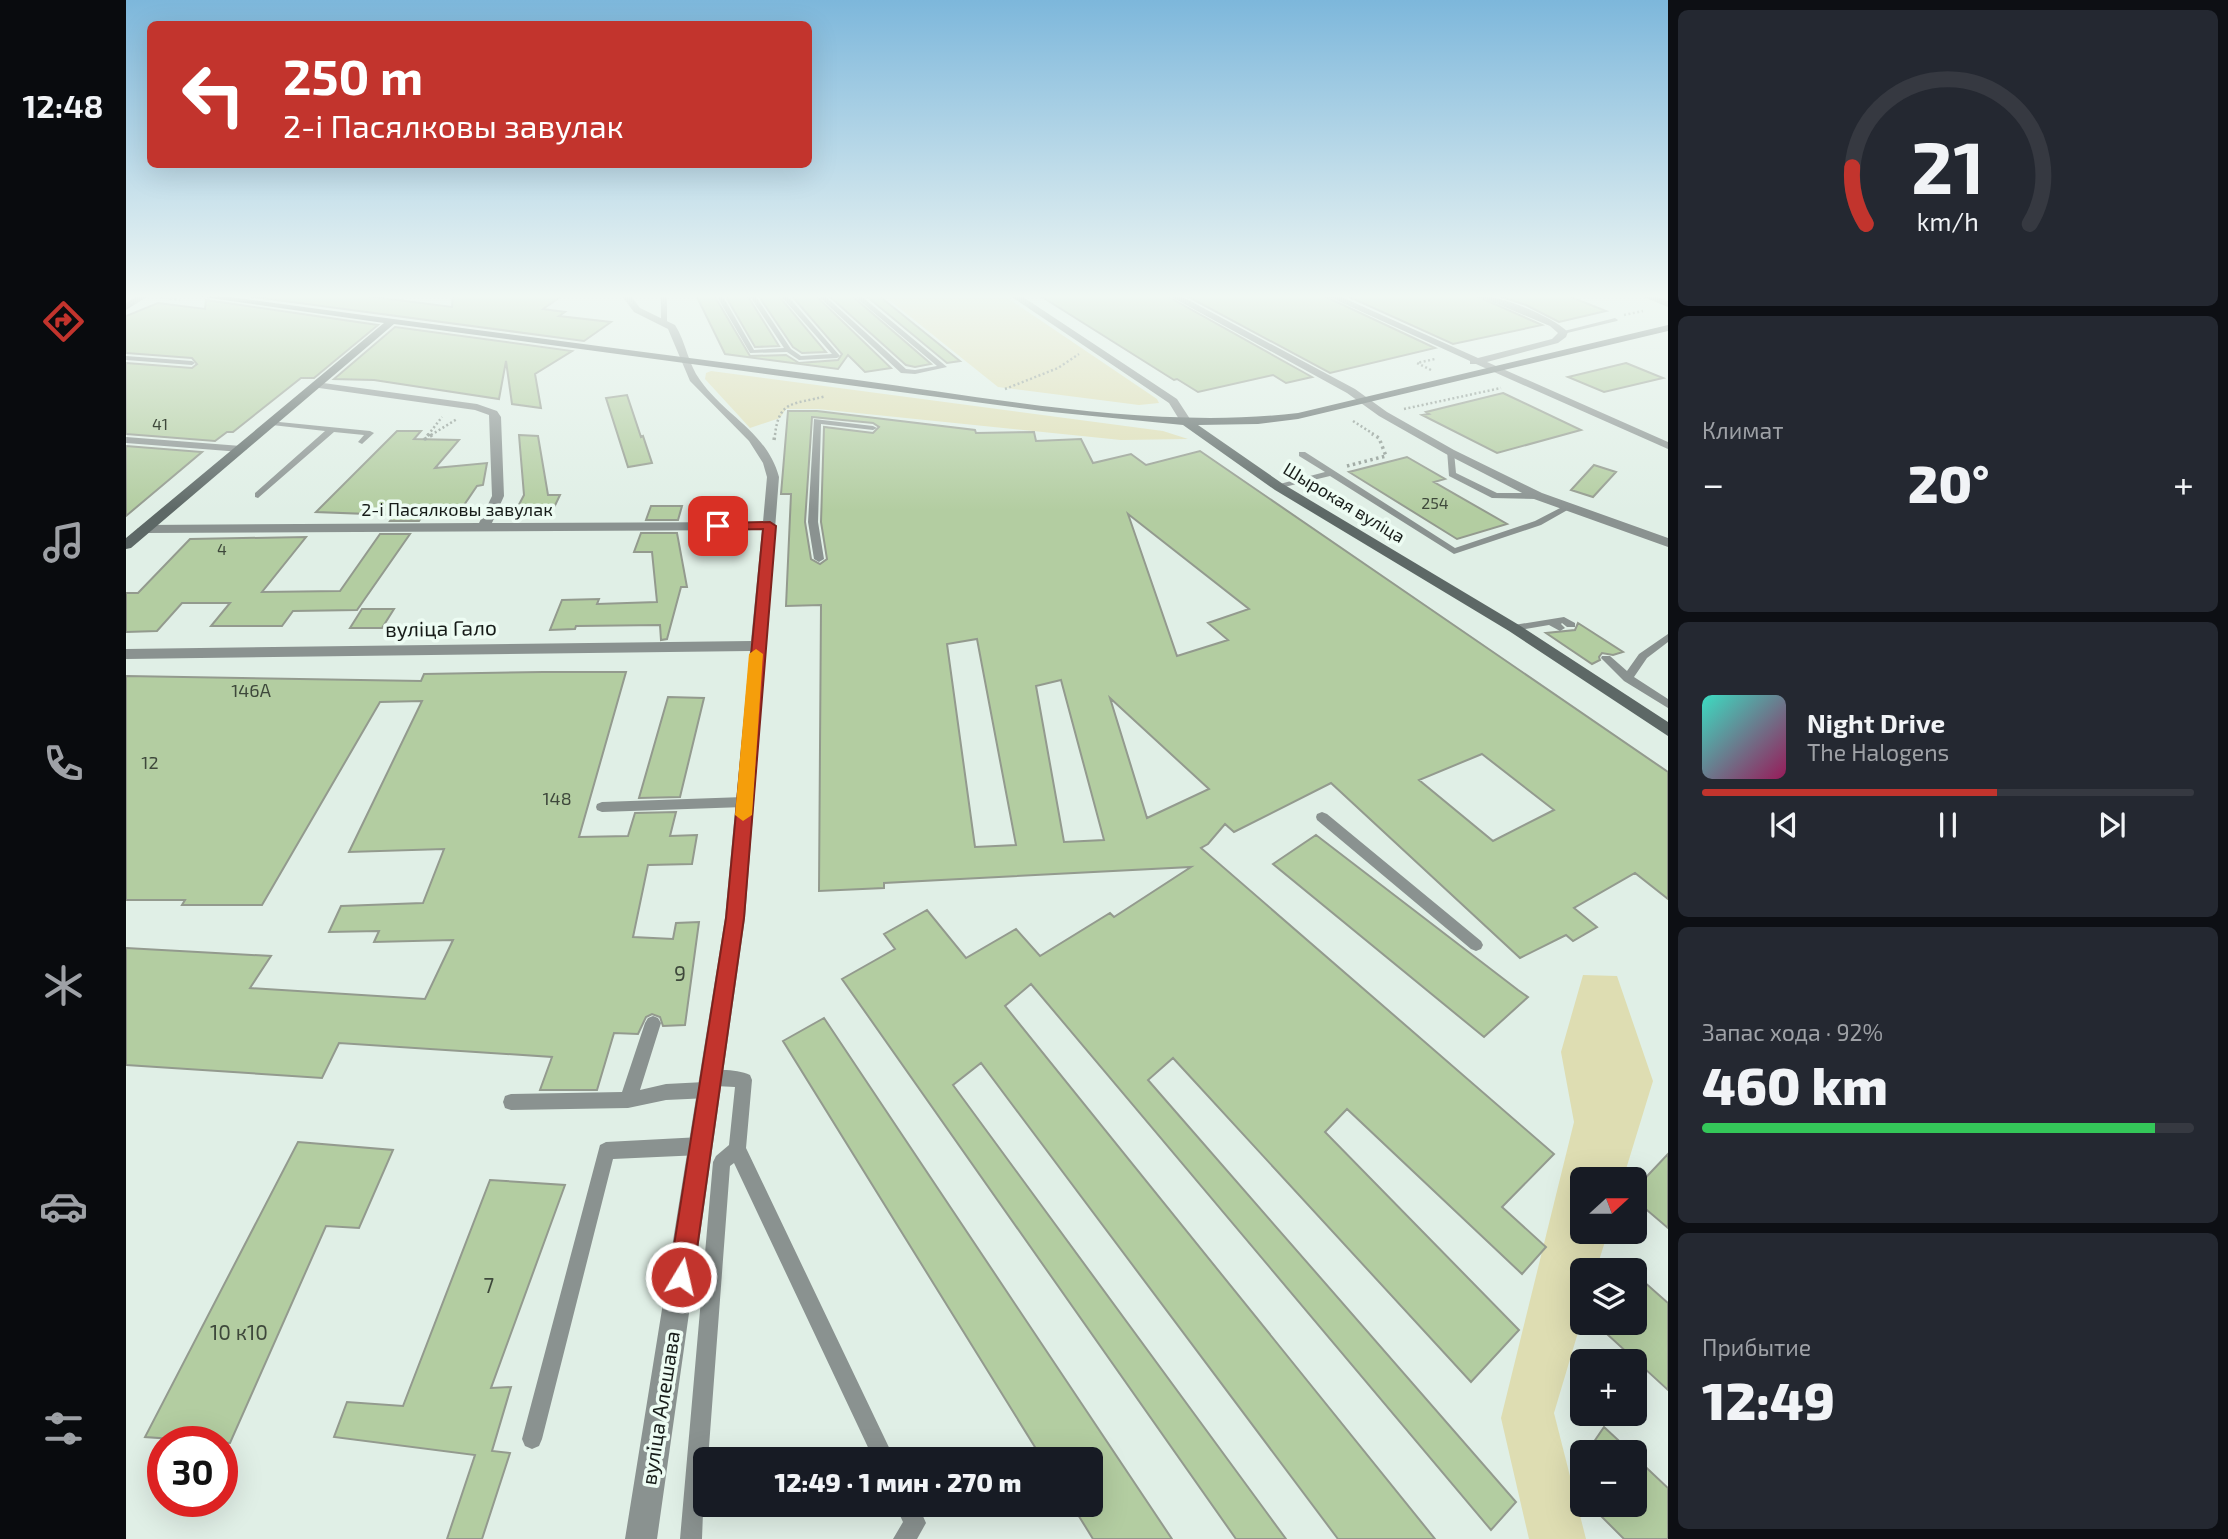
<!DOCTYPE html>
<html lang="ru">
<head>
<meta charset="utf-8">
<style>
	body { margin:0; font-family:"Exo 2",sans-serif; background:#242831; color:#f1f3f6; height:100vh; display:flex; flex-direction:column; font-size:26px; white-space:nowrap }
	* { box-sizing:border-box; margin:0 }
	p { font-size:23px; color:#9ea1a6 }
	.icon { flex:none; width:38px; height:38px; fill:none; stroke:currentColor; stroke-width:2; stroke-linecap:round; stroke-linejoin:round }
	.map { position:relative; flex:1; overflow:hidden }
	.side { display:flex; flex-direction:column; gap:10px; padding:10px; background:#0d0f14; width:560px }
	.side>* { flex:none }
	.banner { position:absolute; left:21px; top:21px; width:665px; height:147px; border-radius:10px; box-shadow:0 7px 28px #0002; background:#c2342d; color:#fff; overflow:hidden }
	.needle { width:46px; rotate:69deg }
	.buttons { position:absolute; left:1444px; top:1167px; display:grid; gap:14px }
	.buttons a { display:grid; place-items:center; width:77px; height:77px; border-radius:10px; background:#171b24; box-shadow:0 7px 28px #0002; font-size:35px }
	.speed { position:absolute; left:21px; top:1426px; display:flex; gap:14px; font-size:35px; font-weight:700; text-align:center }
	.speed>* { display:grid; place-content:center; width:91px; height:91px; border-radius:50%; background:#171b24; box-shadow:0 7px 28px #0002; line-height:1 }
	.speed .limit { border:10px solid #d22; background:#fff; color:#111 }
	.pin { position:absolute; display:grid; place-items:center; width:60px; height:60px; color:#fff; margin:-30px; border-radius:14px; box-shadow:0 4px 10px #0006 }
	.me { position:absolute; width:77px; margin:-38px; rotate:9deg; stroke-linejoin:round; filter:drop-shadow(0 0 5px #0008) }
	.turn { display:flex; align-items:center; gap:24px; height:147px; padding:0 21px; font-size:32px }
	.turn .icon { width:91px; height:91px; stroke-width:2.5 }
	.turn b { display:block; font-size:49px; line-height:60px }
	.big { font-size:52px; font-weight:800; line-height:1.1 }
	.side .card { flex:1; display:flex; flex-direction:column; justify-content:center; gap:10px; min-width:0; padding:0 24px; border-radius:10px; background:#242831 }
	.side .dial { align-items:center; gap:0 }
	.dial svg { height:182px; overflow:visible; fill:none; stroke:#363941; stroke-width:7; stroke-linecap:round; text-anchor:middle }
	.dial text { fill:#f1f3f6; stroke:none }
	.song { display:flex; align-items:center; gap:21px }
	.cover { width:84px; height:84px; border-radius:10px; background:linear-gradient(135deg,hsl(170 70% 55%),hsl(330 70% 35%)) }
	.played { height:7px; border-radius:4px; background:linear-gradient(90deg,#c2342d 60%,#363941 60%) }
	.keys { display:flex; justify-content:space-around; direction:ltr }
	.heat { display:flex; justify-content:space-between; align-items:center; font-size:38px; direction:ltr }
	.charge { height:10px; border-radius:5px; background:linear-gradient(90deg,#34c759 92%,#363941 0) }
	.trip { position:absolute; left:567px; top:1447px; width:410px; height:70px; border-radius:10px; background:#171b24; box-shadow:0 7px 28px #0002; font-weight:800; line-height:70px; text-align:center }
	main { display:flex; flex:1; min-height:0 }
	.tabs { display:flex; flex-direction:column; width:126px; justify-content:space-around; align-items:center; background:#090b0e; color:#9ea1a6 }
	.tabs .icon { width:49px; height:49px }
	.tabs .selected { color:#c2342d }
	.tabs b { font-size:32px; color:#f1f3f6 }
	.map>svg:first-child { display:block }
	.green { fill:#deddb2 }
	.building { fill:#b3cda1; stroke:#939a8e; stroke-width:2; fill-rule:evenodd }
	.lines { fill:none; stroke-linecap:round; stroke-linejoin:round }
	.path-far1 { stroke:#8c9790; stroke-width:2.5; stroke-dasharray:2 2.5; stroke-linecap:butt }
	.path { stroke:#8c9790; stroke-width:3.5; stroke-dasharray:2.5 3.5; stroke-linecap:butt }
	.lane { fill:#8a9290; fill-rule:evenodd }
	.street { fill:#8a9290; fill-rule:evenodd }
	.secondary { fill:#5d6866; fill-rule:evenodd }
	.route { fill:#c2342d; stroke:#7e221d; stroke-width:2 }
	.slow { fill:#f59e0b }
	.labels { text-anchor:middle; stroke-width:7; stroke-linejoin:round; paint-order:stroke }
	.far-number-label { font-size:16px; fill:#3e483b }
	.far-street-label { font-size:18px; fill:#171c19; stroke:#edfcf3 }
	.number-label { font-size:18px; fill:#3e483b }
	.street-label { font-size:21px; fill:#171c19; stroke:#edfcf3 }
	.near-number-label { font-size:21px; fill:#3e483b }
</style>
</head>
<body>
<main>
<nav class="tabs">
<b>12:48</b>
<svg class="icon selected" aria-label="directions" viewBox="0 0 24 24"><path d="M12 3l9 9-9 9-9-9zM9 14v-3h6M13 9l2 2-2 2"/></svg>
<svg class="icon" aria-label="music" viewBox="0 0 24 24"><path d="M9 18V5l10-2v13"/><circle cx="6" cy="18" r="3"/><circle cx="16" cy="16" r="3"/></svg>
<svg class="icon" aria-label="phone" viewBox="0 0 24 24"><path d="M5 4h4l2 5-3 2q2 4 5 5l2-3 5 2v4C11 20 4 13 5 4z"/></svg>
<svg class="icon" aria-label="climate" viewBox="0 0 24 24"><path d="M12 3v18M4 7l16 10M4 17L20 7"/></svg>
<svg class="icon" aria-label="car" viewBox="0 0 24 24"><path d="M5 17H2v-5l4-1 3-4h7l3 4 3 1v5h-3M9 17h6M6 11h13"/><circle cx="7" cy="17" r="2"/><circle cx="17" cy="17" r="2"/></svg>
<svg class="icon" aria-label="filters" viewBox="0 0 24 24"><path d="M4 7h16M4 17h16"/><circle cx="9" cy="7" r="2"/><circle cx="15" cy="17" r="2"/></svg>
</nav>
<div class="map">
<svg width="1542" height="1539" viewBox="0 0 1542 1539">
	<rect width="100%" height="100%" fill="#e0efe6"/>
	<path class="green" d="M757,295H877L1031,399L1033,403L1013,405L872,387Z
		M585,371L1037,431L1062,439L995,440L692,409H660L654,418L624,428L579,379L580,373Z
		M1457,975L1491,976L1527,1081L1497,1179L1456,1180V1232H1482L1470,1270H1456V1319L1428,1413L1460,1539H1403L1375,1418L1448,1122L1435,1052Z"/>
	<path class="building" d="M113,295H232L326,307L327,295H437L417,309L439,312L433,316L485,322L458,341Z
		M570,295H588L624,356L660,355L673,363L712,360L716,354L665,295H689L765,368L739,372L722,355L712,369L599,354Z
		M599,295H621L653,346L629,347Z
		M632,295H652L700,352L676,353L667,347Z
		M702,295H725L805,364L789,367L780,365Z
		M739,295H752L834,361L821,363Z
		M913,295H1039L1186,377L1160,383L1147,375L1072,392L1051,379L1048,380Z
		M1059,295H1196L1309,348L1204,373Z
		M1219,295H1348L1416,325L1327,344Z
		M1370,295H1440L1480,311L1433,322L1400,305Z
		M80,300L252,325L188,378H175L107,432H101L89,441L0,434V363L66,368L71,364L66,358L0,353V316L32,303L79,309Z
		M269,327L446,351L409,374L415,408L386,404L380,361L373,399L248,380L208,379Z
		M1500,363L1537,378L1478,392L1442,377Z
		M1377,393L1455,430L1371,453L1296,415L1303,414L1300,412Z
		M501,395L515,437L517,436L526,463L502,467L480,398Z
		M662,411H691L849,430L850,433L908,432L910,441L955,439L967,463L1005,454L1020,465L1074,451L1542,772V899L1509,873L1448,908L1471,927L1447,941L1440,935L1394,958L1205,783L1108,832L1099,824L1082,844L1075,848L1428,1154L1376,1207L1420,1247L1396,1274L1221,1109L1199,1132L1393,1330L1345,1382L1047,1058L1022,1080L1390,1502L1365,1530L905,984L879,1006L1309,1539H1212L855,1063L827,1085L1160,1539H1110L716,979L769,949L758,934L801,910L840,958L890,929L914,956L984,913L988,917L1065,867L758,883V888L693,891L695,605L660,606L665,494H655ZM686,417L747,423L753,427L747,433L698,427L695,522L701,559L694,564L685,559L679,522ZM1002,514L1123,609L1082,623L1102,640L1051,656ZM851,639L890,845L849,847L821,644ZM935,680L978,840L938,842L910,686ZM984,698L1083,789L1021,818ZM1356,754L1428,810L1367,841L1293,780Z
		M271,431H295L288,439L333,440L309,468L361,463L357,485L351,486L334,511L300,510L293,521H264L268,515L190,512Z
		M393,435L412,436L422,495H434L424,516H387L398,495Z
		M0,446L76,452L0,516Z
		M1281,457L1319,479L1308,482L1381,524L1331,539L1223,472Z
		M1468,465L1490,472L1467,497L1445,490Z
		M525,506H556L552,520H520Z
		M515,533H551L561,587H555L541,639L535,640L534,625L450,626L449,629L424,630L436,600L473,599L471,604L531,602L526,552H508Z
		M254,534H284L231,610L167,611L156,626H85L104,603H56L31,631L0,632V593H12L64,539L180,537L136,592L214,591Z
		M236,609H268L256,628H224Z
		M1452,623L1497,652L1487,655L1476,653L1473,657L1474,660L1466,664L1420,633L1449,630Z
		M417,672H500L453,837L502,836L509,813L550,812L544,836L571,835L566,864L522,865L507,937L547,939L550,923L573,922L559,1025L537,1026L534,1017L526,1014L520,1017L512,1034L488,1033L471,1090H414L426,1057L213,1043L196,1078L0,1065V948L145,956L124,988L299,999L327,940L248,942L253,931L203,932L215,906L297,903L318,849L223,852L296,701L254,702L136,905H56L59,900H0V676L295,681L298,674Z
		M542,697L578,698L554,797L513,798Z
		M1190,835L1392,990L1402,997L1358,1037L1147,864Z
		M698,1018L1046,1539H967L946,1505H964V1460H917L657,1041Z
		M172,1142L267,1150L233,1228L200,1226L104,1443L19,1437Z
		M1542,1154V1228L1508,1199V1190Z
		M364,1180L439,1185L365,1388L385,1387L366,1451L384,1453L356,1539H321L349,1455L208,1437L221,1402L277,1406Z
		M1508,1273L1542,1303V1390L1469,1323H1508Z
		M1478,1427L1505,1452H1461Z
		M1508,1456L1542,1488V1539H1498L1464,1505H1508Z"/>
	<g class="lines">
		<path class="path-far1" d="M35,297L54,300
			M1498,315L1517,311
			M1305,370L1291,363L1309,359
			M879,389L932,368L953,354
			M1278,409L1375,388
			M1227,421L1249,435
			M302,435L316,417
			M305,435L331,419
			M649,435C653,399 668,405 700,396"/>
		<path class="path" d="M303,434L299,439L308,434
			M648,440L649,434
			M1221,466L1260,456L1253,438L1246,434"/>
		<path class="lane" d="M535,295H541V321L538,323L535,321Z
			M590,295H596L628,350L658,348L623,295H629L665,349L675,356L706,354L654,295H661L714,356L711,358L673,360L661,352L624,353Z
			M691,295H698L780,369L789,370L811,366L727,295H734L821,367L789,374L775,373Z
			M1489,318L1492,320L1491,321L1437,334L1434,332Z
			M0,356L66,361L69,363L66,365L0,360Z
			M688,419L747,426L751,428L747,430L695,424L692,522L698,559L693,562L688,559L682,522Z
			M143,421L244,431L248,433L236,444L232,442L238,435L208,432L132,498L129,497V493L199,431L146,425H143Z
			M1321,450L1328,452L1330,473L1371,493H1412L1416,496L1412,499L1366,498L1323,476Z
			M1173,452H1179L1329,548L1409,521L1438,506L1445,508L1415,525L1328,554L1204,476L1150,489V485L1199,472L1173,456Z
			M1438,617L1449,623V627H1441L1436,623L1435,624L1439,628L1434,631L1423,625L1388,631L1383,628L1388,625Z
			M1542,634V642L1521,658L1508,677L1542,699V708L1498,681L1475,658L1476,656H1484L1501,671L1513,654Z
			M618,797L622,799L624,802L622,805L618,807L476,812L471,810L470,807L471,804L476,802Z
			M1196,812L1201,814L1355,941L1357,945L1355,949L1350,951L1345,949L1191,820L1190,817L1191,814Z
			M527,1016L532,1018L535,1023L514,1090L540,1084L579,1082L577,1078L579,1073C591,1068 612,1070 624,1075L626,1080L620,1148L769,1460H748L608,1163L604,1166L582,1460H579L576,1539H554L587,1162L590,1156L603,1145L609,1087L589,1086L591,1090L589,1096L583,1098L540,1100L502,1108L385,1110L379,1108L377,1102L379,1096L385,1094L496,1092L519,1023L522,1018Z
			M575,1137L581,1140L584,1146L581,1152L575,1155L487,1159L416,1439L413,1446L406,1449L399,1446L396,1439L474,1145L480,1142Z
			M769,1505H792L800,1523L791,1539H767L777,1522Z"/>
		<path class="street" d="M13,295H24L0,310V303Z
			M495,295H504L514,308L549,325C560,342 562,364 574,380C599,416 641,432 653,477L619,918L531,1539H499L599,918L624,651L0,659V649L625,641L636,530L18,533L11,529L18,525L353,523L366,496L363,415L349,410L186,387V383L190,382L351,404L371,411L375,417L378,496L366,523L637,522L641,477L637,463L623,441L564,381L542,329L508,312Z
			M883,295H894L1051,399L1066,422L1064,424H1056L1043,403Z
			M1042,295H1053L1229,389L1261,412L1328,450L1416,493L1542,538V547L1408,499L1320,454L1253,416L1221,393Z
			M1199,295H1211L1352,358L1426,339L1432,333L1424,326L1350,295C1373,295 1426,316 1442,332L1440,337L1432,343L1361,362L1542,442V449L1350,364H1344V361Z
			M1513,295H1527L1542,301V307Z
			M0,437L115,446L121,449L115,452L0,443Z"/>
		<path class="secondary" d="M63,295H90C304,324 518,352 731,380C872,399 1031,430 1172,413L1542,325V331L1172,419L1132,424L1072,425L1157,484L1393,625L1542,722V736L1383,631L1149,490L1057,425L916,411L268,324L5,548L0,549V538L258,323Z"/>
	</g>
	<linearGradient id="sky" x2="0" y2="1"><stop stop-color="#7db7db"/><stop offset="0.58" stop-color="#f1f8f4"/><stop offset="1" stop-color="#f1f8f4" stop-opacity="0"/></linearGradient>
	<rect width="1542" height="511" fill="url(#sky)"/>
	<path class="route" d="M644,522L650,526L618,918L567,1277L563,1285L555,1289L546,1285L543,1277L600,918L637,529L592,530L586,526L592,523Z"/>
	<path class="slow" d="M630,649L637,654L626,815L617,821L609,815L623,654Z"/>
	<g class="labels">
		<g class="far-number-label">
			<text x="34" y="430">41</text>
			<text x="1309" y="509">254</text>
			<text x="96" y="555">4</text>
		</g>
		<g class="far-street-label">
			<text transform="translate(1218 503) rotate(31)" y="6">Шырокая вуліца</text>
			<text x="331" y="516">2-і Пасялковы завулак</text>
		</g>
		<g class="number-label">
			<text x="125" y="697">146А</text>
			<text x="24" y="769">12</text>
			<text x="431" y="805">148</text>
		</g>
		<g class="street-label">
			<text transform="translate(315 629) rotate(-1)" y="7">вуліца Гало</text>
			<text transform="translate(535 1408) rotate(-81)" y="7">вуліца Алешава</text>
		</g>
		<g class="near-number-label">
			<text x="554" y="981">9</text>
			<text x="363" y="1293">7</text>
			<text x="113" y="1340">10 к10</text>
		</g>
	</g>
</svg>
<div class="buttons">
<a><svg class="needle" viewBox="-14 -14 28 28"><path d="M0-13l5 13h-10z" fill="#e53935"/><path d="M0 13l5-13h-10z" fill="#9ea1a6"/></svg></a>
<a><svg class="icon" aria-label="layers" viewBox="0 0 24 24"><path d="M12 4l9 5-9 5-9-5zM3 14l9 5 9-5"/></svg></a>
<a>+</a>
<a>−</a>
</div>
<div class="speed"><div class="limit">30</div></div>
<div class="pin" style="left:592px;top:526px;background:#d93025"><svg class="icon" aria-label="arrive" viewBox="0 0 24 24"><path d="M6 21V4h12l-3 4 3 4H6"/></svg></div>
<svg class="me" style="left:555px;top:1277px" viewBox="-20 -20 40 40"><circle r="17" fill="#c2342d" stroke="#fff" stroke-width="3"/><path d="M0-11L8 9 0 5-8 9z" fill="#fff"/></svg>
<div class="trip">12:49 · 1 мин · 270 m</div>
<div class="banner">
<div class="turn"><svg class="icon" aria-label="left" viewBox="0 0 24 24"><path d="M17 20v-9H6M10 6l-5 5 5 5"/></svg><div><b>250 m</b>2-і Пасялковы завулак</div></div>
</div>
</div>
<section class="side">
<div class="card dial"><svg viewBox="0 0 100 80">
<path d="M14 69A42 42 0 1 1 86 69"/>
<path d="M14 69A42 42 0 0 1 8 44" stroke="#c2342d"/>
<text x="50" y="56" font-size="32" font-weight="700">21</text>
<text x="50" y="72" font-size="11">km/h</text>
</svg></div>
<div class="card"><p>Климат</p>
<div class="heat"><a>−</a><b class="big">20°</b><a>+</a></div>
</div>
<div class="card">
<div class="song"><i class="cover"></i><div><b>Night Drive</b><p>The Halogens</p></div></div>
<div class="played"></div>
<div class="keys"><svg class="icon" aria-label="previous" viewBox="0 0 24 24"><path d="M18 5L8 12l10 7zM5 5v14"/></svg><svg class="icon" aria-label="pause" viewBox="0 0 24 24"><path d="M8 5v14M16 5v14"/></svg><svg class="icon" aria-label="next" viewBox="0 0 24 24"><path d="M6 5l10 7-10 7zM19 5v14"/></svg></div>
</div>
<div class="card"><p>Запас хода · 92%</p><b class="big">460 km</b><div class="charge"></div></div>
<div class="card"><p>Прибытие</p><b class="big">12:49</b></div>
</section>
</main>
</body>
</html>
